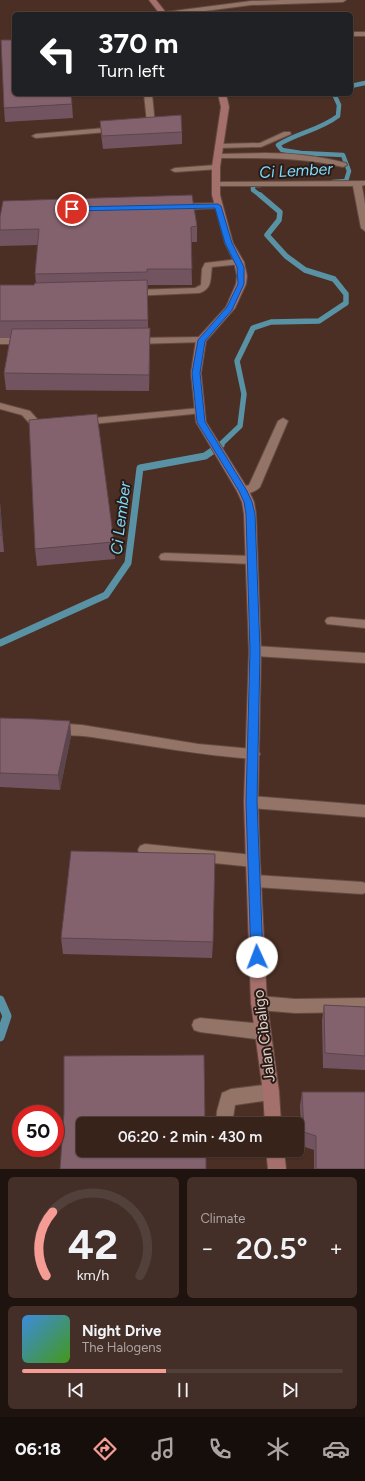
<!DOCTYPE html>
<html lang="en">
<head>
<meta charset="utf-8">
<style>
	body { margin:0; font-family:Figtree,sans-serif; background:#432f28; color:#f1f3f6; height:100vh; display:flex; flex-direction:column; font-size:15px; white-space:nowrap }
	* { box-sizing:border-box; margin:0 }
	p { font-size:13px; color:#aba4a3 }
	.icon { flex:none; width:22px; height:22px; fill:none; stroke:currentColor; stroke-width:2; stroke-linecap:round; stroke-linejoin:round }
	.map { position:relative; height:1169px; overflow:hidden }
	.sheet { display:flex; flex-direction:column; gap:8px; padding:8px; background:#1f130f; flex:1 }
	.sheet>* { flex:none }
	.banner { position:absolute; left:12px; top:12px; width:341px; height:84px; border-radius:6px; box-shadow:0 1px 3px #0004,0 0 0 1px #52403a; background:#202124; color:#fff; overflow:hidden }
	.speed { position:absolute; left:12px; top:1105px; display:flex; gap:8px; font-size:20px; font-weight:700; text-align:center }
	.speed>* { display:grid; place-content:center; width:52px; height:52px; border-radius:50%; background:#38231b; box-shadow:0 1px 3px #0004,0 0 0 1px #52403a; line-height:1 }
	.speed .limit { border:6px solid #d22; background:#fff; color:#111 }
	.pin { position:absolute; display:grid; place-items:center; width:34px; height:34px; color:#fff; margin:-17px; border:2px solid #fff; border-radius:50%; box-shadow:0 1px 4px #0007 }
	.me { position:absolute; width:44px; margin:-22px; rotate:358deg; stroke-linejoin:round; filter:drop-shadow(0 0 3px #0008) }
	.turn { display:flex; align-items:center; gap:14px; height:84px; padding:0 20px; font-size:18px }
	.turn .icon { width:52px; height:52px; stroke-width:2.5 }
	.turn b { display:block; font-size:28px; line-height:34px }
	.big { font-size:30px; font-weight:600; line-height:1.1 }
	.sheet .card { flex:1; display:flex; flex-direction:column; justify-content:center; gap:6px; min-width:0; padding:0 14px; border-radius:6px; background:#432f28 }
	.sheet .dial { align-items:center; gap:0 }
	.dial svg { height:104px; overflow:visible; fill:none; stroke:#52403a; stroke-width:7; stroke-linecap:round; text-anchor:middle }
	.dial text { fill:#f1f3f6; stroke:none }
	.song { display:flex; align-items:center; gap:12px }
	.cover { width:48px; height:48px; border-radius:6px; background:linear-gradient(135deg,hsl(210 70% 55%),hsl(100 70% 35%)) }
	.played { height:4px; border-radius:2px; background:linear-gradient(90deg,#f59c95 45%,#52403a 45%) }
	.keys { display:flex; justify-content:space-around; direction:ltr }
	.heat { display:flex; justify-content:space-between; align-items:center; font-size:22px; direction:ltr }
	.sheet .tiles { flex:1; display:grid; gap:8px; grid-template-columns:1fr 1fr }
	.card:last-child { grid-column:span 2 }
	.trip { position:absolute; left:76px; top:1117px; width:228px; height:40px; border-radius:6px; background:#38231b; box-shadow:0 1px 3px #0004,0 0 0 1px #52403a; font-weight:600; line-height:40px; text-align:center }
	.tabs { display:flex; height:64px; justify-content:space-around; align-items:center; background:#160e0b; color:#aba4a3 }
	.tabs .icon { width:28px; height:28px }
	.tabs .selected { color:#f59c95 }
	.tabs b { font-size:18px; color:#f1f3f6 }
	.map>svg:first-child { display:block }
	.lines { fill:none; stroke-linecap:round; stroke-linejoin:round }
	.stream-far3 { stroke:#5892a4; stroke-width:4.5 }
	.stream-far2 { stroke:#5892a4; stroke-width:5.5 }
	.stream-far1 { stroke:#5892a4; stroke-width:7 }
	.stream { stroke:#5892a4; stroke-width:9 }
	.lane-casing { stroke:#624b41; stroke-width:2 }
	.street-casing { stroke:#624b41; stroke-width:2 }
	.secondary-casing { stroke:#624b41; stroke-width:2 }
	.lane { fill:#937467; fill-rule:evenodd }
	.street { fill:#937467; fill-rule:evenodd }
	.secondary { fill:#a5706c; fill-rule:evenodd }
	.wall { fill:#71545f }
	.shaded-wall { fill:#5c454d }
	.building { fill:#83626e; stroke:#5c454d }
	.route { fill:#1a73e8; stroke:#114b97 }
	.labels { text-anchor:middle; stroke-width:4; stroke-linejoin:round; paint-order:stroke }
	.street-label { font-size:15px; fill:#e3d1ca; stroke:#281b16 }
	.water-label { font-size:16px; font-style:italic; fill:#80d9fb; stroke:#281b16 }
</style>
</head>
<body>
<div class="map">
<svg width="365" height="1169" viewBox="0 0 365 1169">
	<rect width="100%" height="100%" fill="#4b2f24"/>
	<g class="lines">
		<path class="stream-far3" d="M351,86L365,83
			M333,182L346,181L349,171L343,155L301,153L282,150L278,145C297,133 320,130 338,116L339,105L334,94
			M261,196L253,190V185H261"/>
		<path class="stream-far2" d="M219,446L240,426L244,394L237,361L253,328L271,322L319,321L346,303V294L334,279L305,270L286,256L267,235L279,220L280,212L260,195"/>
		<path class="stream-far1" d="M0,643L106,595L128,563L140,468L205,456L221,445"/>
		<path class="stream" d="M0,1000L7,1016L0,1037"/>
		<defs>
			<path id="lane" d="M282,0H346L343,2L251,5L182,14H163L166,12L251,1Z
				M351,32H365V36H351Z
				M144,94H152L155,124L142,129L138,127L147,123Z
				M116,127L120,129L119,131L36,138L32,136L36,134Z
				M284,132H290L291,134L261,147L219,148L215,146L219,144L260,143Z
				M265,153C293,153 319,156 346,163L347,165L343,167C301,157 261,158 218,158L214,156L218,154Z
				M216,165L220,167L219,169L175,172L171,170L175,168Z
				M365,181V185L362,186L365,204V231L361,228L353,186H216L212,184L216,182Z
				M218,203L222,206L221,208L178,210L174,207L178,204Z
				M239,259L242,260L244,262L242,264L212,267C210,278 213,289 199,293L131,296L126,293L131,290L195,288L201,285L202,269L205,263Z
				M201,337L204,338L206,340L204,342L135,344L130,341L135,338Z
				M0,338H26L31,341L26,344H0Z
				M0,403L30,411L38,420L49,422L50,424L45,427L31,425L22,415L0,409Z
				M199,408L204,411L203,413L83,425L78,422L83,419Z
				M165,553L251,556L255,557L257,560L255,563L251,564L161,560L159,557L161,554Z
				M331,617L365,620V628L327,624L325,621L327,618Z
				M255,646L365,653V663L255,656L251,654L249,651L251,648Z
				M251,796L365,805V817L251,808L246,806L244,802L246,798Z
				M145,844L253,855L258,857L260,861L258,865L253,867L145,856L140,854L138,850L140,846Z
				M255,875L362,882L365,883V893L362,894L255,887L250,885L248,881L250,877Z
				M259,996L295,999L365,998V1012L295,1013L259,1010L253,1008L251,1003L253,998Z
				M200,1018L263,1024L269,1027L271,1032L269,1037L263,1040L200,1032L194,1030L192,1025L194,1020Z
				M271,1084L277,1086L279,1092L277,1098L271,1100L235,1105L232,1124H216L217,1111L222,1093L231,1089Z"/>
			<path id="street" d="M283,418L288,421L260,487C256,492 245,495 239,494L237,491L239,488L249,485L278,421Z
				M54,723L82,725L198,744L253,749L258,750L260,754L258,758L253,759C201,755 150,746 98,738C82,735 64,736 49,732L47,728L49,724Z"/>
			<path id="secondary" d="M149,0H156L167,14H160Z
				M218,94H226L229,107L220,167V195L233,243L244,262L247,276L246,284L235,308L206,341L201,373L206,422L249,491L254,502L256,514L261,651L258,802L260,861L267,1003L279,1092L281,1124H265L263,1092L251,1003L246,861L244,802L249,651L244,514L242,502L237,491L196,422L191,373L196,340L226,307L236,284L237,276L234,262L225,243L212,195V167L221,107Z
				M266,1150H284L286,1169H268Z"/>
		</defs>
		<use href="#lane" class="lane-casing"/>
		<use href="#street" class="street-casing"/>
		<use href="#secondary" class="secondary-casing"/>
		<use href="#lane" class="lane"/>
		<use href="#street" class="street"/>
		<use href="#secondary" class="secondary"/>
	</g>
	<path class="wall" d="M72,104L73,118L5,122L4,108Z
		M100,121L182,132V144L103,149L101,134Z
		M0,217L197,226V242H191L192,285H148V328H150V344L149,391L6,390L4,373L10,338H0V285H34L36,283L35,274L38,245L0,246Z
		M0,502L4,552H0Z
		M114,542L115,559L37,566L35,549Z
		M0,718L70,721L71,736L60,790L0,787Z
		M61,938L213,942L212,958L63,954Z
		M324,1005L365,1007V1070L323,1068L322,1020Z
		M302,1092L365,1169H314V1150L302,1146L300,1106Z"/>
	<path class="shaded-wall" d="M150,328V344L149,391V375Z
		M0,502L4,552L2,535L0,512Z
		M70,721L71,736L60,790L58,775Z"/>
	<path class="building" d="M1,40H14V94H71L72,104L4,108Z
		M181,115L182,132L102,136L100,121Z
		M192,195L197,226L191,227L192,269H147V272L35,274L39,229L0,230V217L3,201Z
		M147,280L148,320L0,321V285H34L35,283Z
		M150,328L149,375L4,373L12,329Z
		M97,414L114,542L35,549L29,420Z
		M0,512L2,535H0Z
		M0,718L35,719L70,721L58,775L0,773Z
		M71,851L215,854L213,942L61,938Z
		M324,1005L365,1007V1056L325,1053Z
		M204,1055L205,1124H83V1150H206V1169H60L64,1113V1056Z
		M302,1092H365V1169H316V1136L304,1132Z"/>
	<path class="route" d="M218,204L221,206L232,243L244,267V284L232,310L205,341L200,373L205,422L247,491L252,502L255,514L260,651L257,802L263,957L261,961L257,962L253,961L251,957L246,802L250,651L246,514L244,502L239,491L197,422L192,373L198,340L227,307L238,284L237,267L225,243L215,208L72,211L68,209L72,207Z"/>
	<g class="labels">
		<g class="street-label">
			<text transform="translate(264 1036) rotate(-97)" y="5">Jalan Cibaligo</text>
		</g>
		<g class="water-label">
			<text transform="translate(296 170) rotate(-3)" y="6">Ci Lember</text>
			<text transform="translate(120 518) rotate(-83)" y="6">Ci Lember</text>
		</g>
	</g>
</svg>
<div class="speed"><div class="limit">50</div></div>
<div class="pin" style="left:72px;top:209px;background:#d93025"><svg class="icon" aria-label="arrive" viewBox="0 0 24 24"><path d="M6 21V4h12l-3 4 3 4H6"/></svg></div>
<svg class="me" style="left:257px;top:957px" viewBox="-20 -20 40 40"><circle r="19" fill="#fff"/><path d="M0-13L10 11 0 6-10 11z" fill="#1a73e8"/></svg>
<div class="trip">06:20 · 2 min · 430 m</div>
<div class="banner">
<div class="turn"><svg class="icon" aria-label="left" viewBox="0 0 24 24"><path d="M17 20v-9H6M10 6l-5 5 5 5"/></svg><div><b>370 m</b>Turn left</div></div>
</div>
</div>
<section class="sheet">
<div class="tiles">
<div class="card dial"><svg viewBox="0 0 100 80">
<path d="M14 69A42 42 0 1 1 86 69"/>
<path d="M14 69A42 42 0 0 1 19 20" stroke="#f59c95"/>
<text x="50" y="56" font-size="32" font-weight="700">42</text>
<text x="50" y="72" font-size="11">km/h</text>
</svg></div>
<div class="card"><p>Climate</p>
<div class="heat"><a>−</a><b class="big">20.5°</b><a>+</a></div>
</div>
<div class="card">
<div class="song"><i class="cover"></i><div><b>Night Drive</b><p>The Halogens</p></div></div>
<div class="played"></div>
<div class="keys"><svg class="icon" aria-label="previous" viewBox="0 0 24 24"><path d="M18 5L8 12l10 7zM5 5v14"/></svg><svg class="icon" aria-label="pause" viewBox="0 0 24 24"><path d="M8 5v14M16 5v14"/></svg><svg class="icon" aria-label="next" viewBox="0 0 24 24"><path d="M6 5l10 7-10 7zM19 5v14"/></svg></div>
</div>
</div>
</section>
<nav class="tabs">
<b>06:18</b>
<svg class="icon selected" aria-label="directions" viewBox="0 0 24 24"><path d="M12 3l9 9-9 9-9-9zM9 14v-3h6M13 9l2 2-2 2"/></svg>
<svg class="icon" aria-label="music" viewBox="0 0 24 24"><path d="M9 18V5l10-2v13"/><circle cx="6" cy="18" r="3"/><circle cx="16" cy="16" r="3"/></svg>
<svg class="icon" aria-label="phone" viewBox="0 0 24 24"><path d="M5 4h4l2 5-3 2q2 4 5 5l2-3 5 2v4C11 20 4 13 5 4z"/></svg>
<svg class="icon" aria-label="climate" viewBox="0 0 24 24"><path d="M12 3v18M4 7l16 10M4 17L20 7"/></svg>
<svg class="icon" aria-label="car" viewBox="0 0 24 24"><path d="M5 17H2v-5l4-1 3-4h7l3 4 3 1v5h-3M9 17h6M6 11h13"/><circle cx="7" cy="17" r="2"/><circle cx="17" cy="17" r="2"/></svg>
</nav>
</body>
</html>
